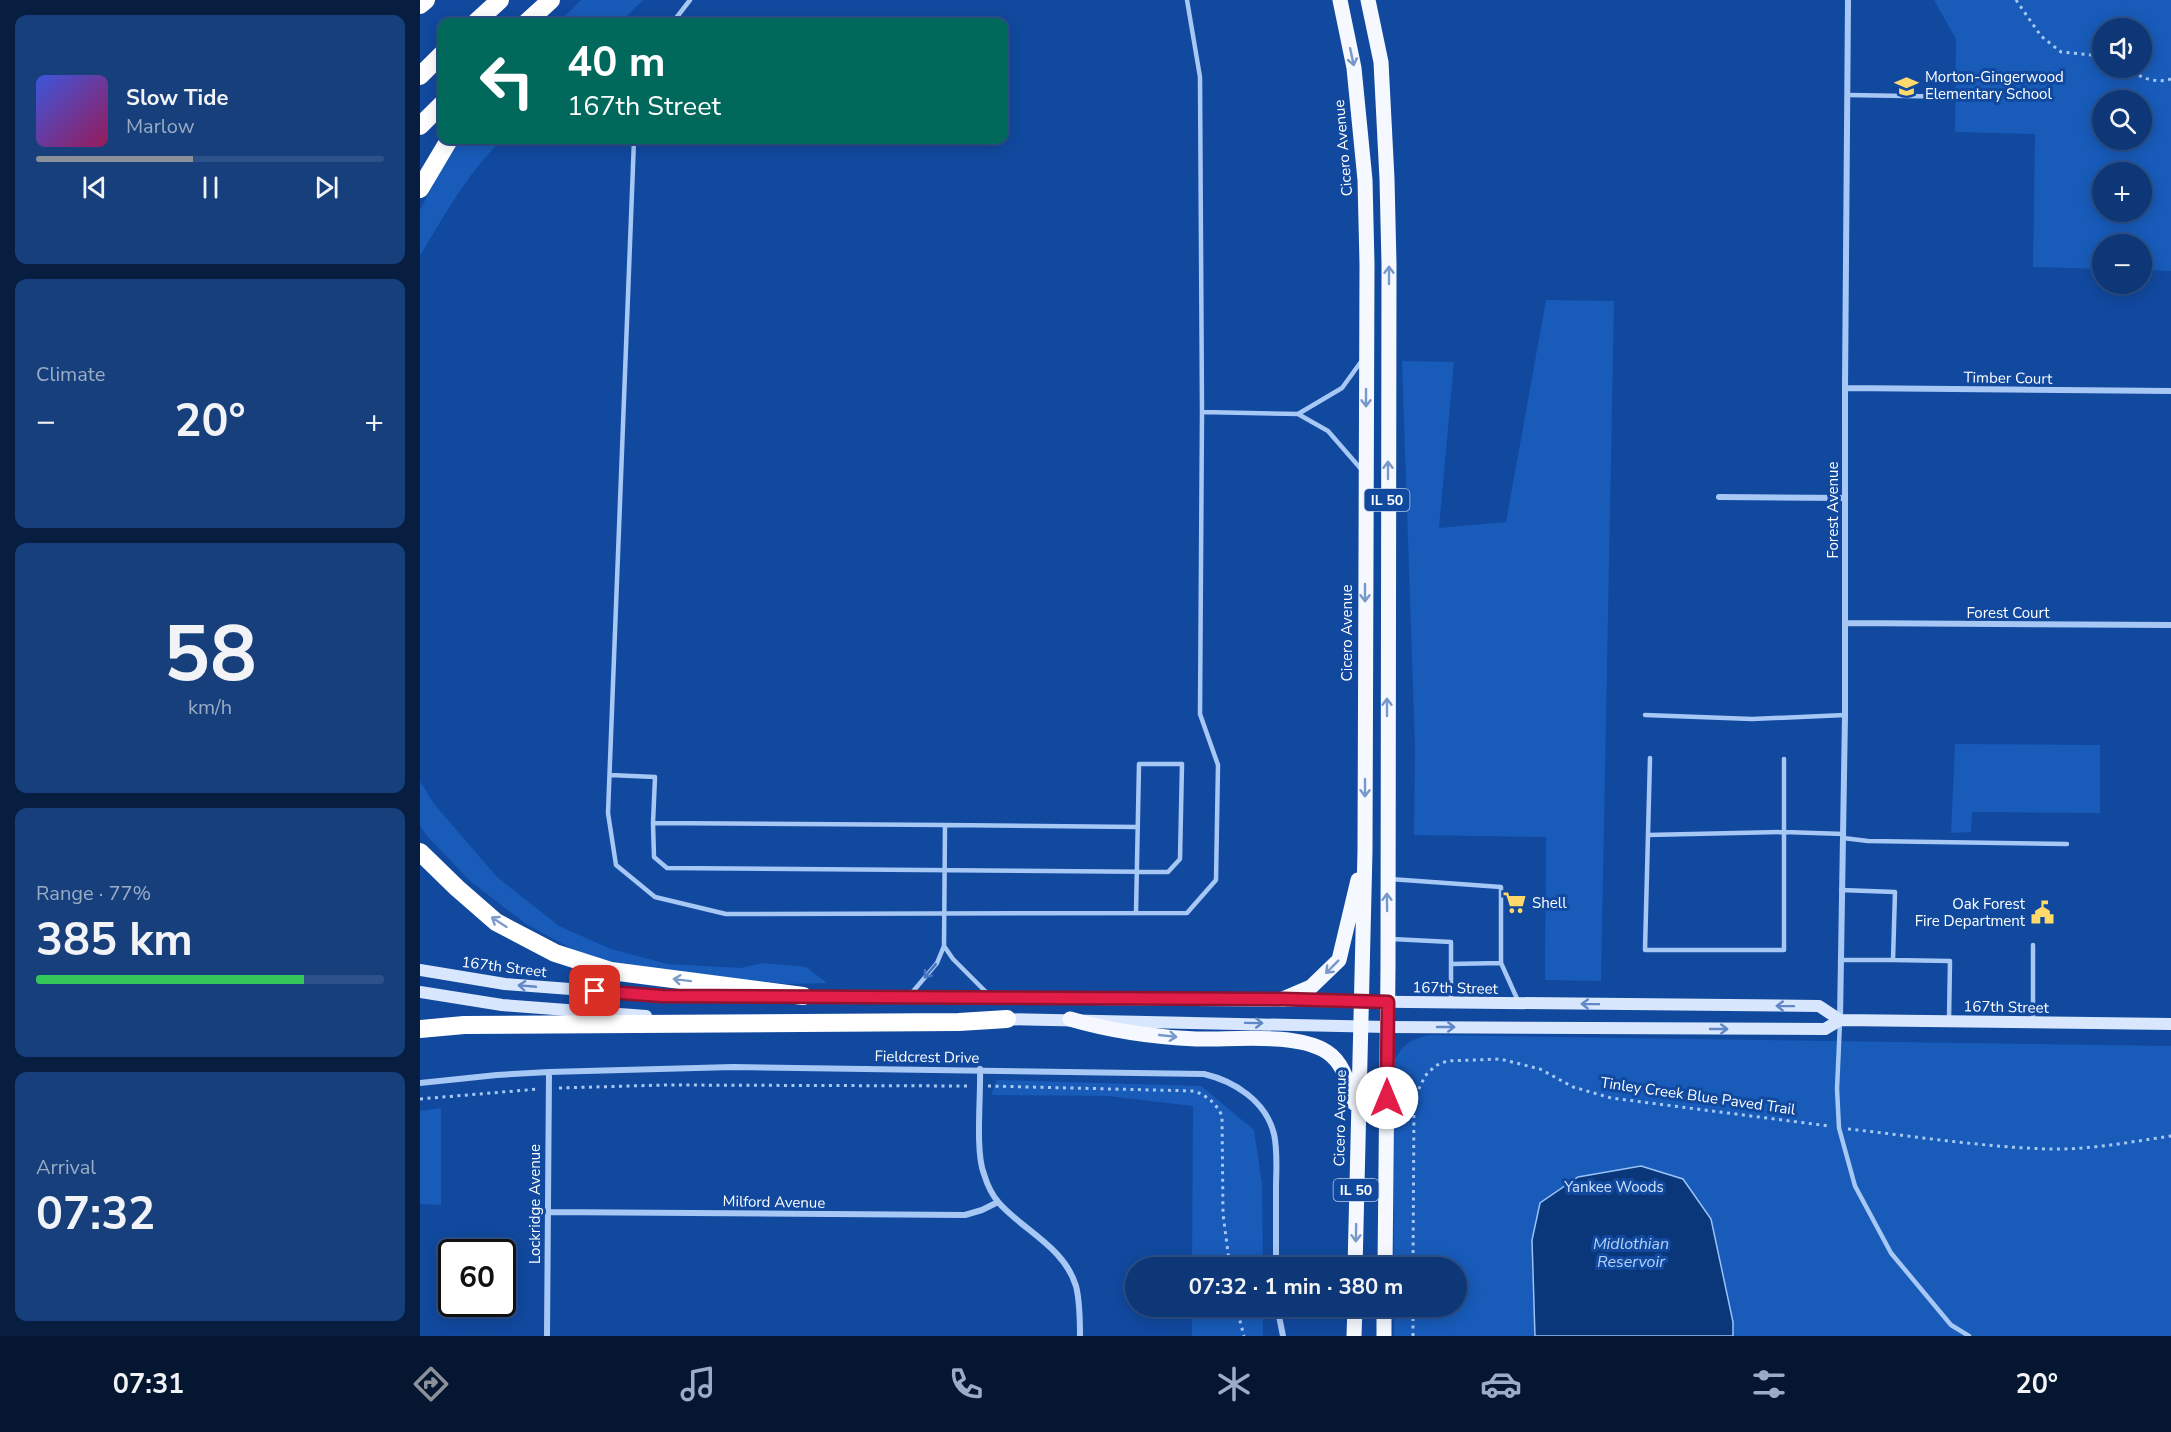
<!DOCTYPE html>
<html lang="en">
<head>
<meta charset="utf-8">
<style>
	body { margin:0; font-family:"Nunito Sans",sans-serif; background:#163f7c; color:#f1f3f6; height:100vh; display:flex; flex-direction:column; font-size:22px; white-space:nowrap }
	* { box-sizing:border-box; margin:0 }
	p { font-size:20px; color:#9aacc6 }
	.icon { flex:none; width:33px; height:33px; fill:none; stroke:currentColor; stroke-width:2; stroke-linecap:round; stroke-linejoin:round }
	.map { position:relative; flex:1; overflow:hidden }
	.drawer { display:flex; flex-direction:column; gap:15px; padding:15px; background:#071e41; width:420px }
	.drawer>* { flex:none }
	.top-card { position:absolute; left:18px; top:18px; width:570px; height:126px; border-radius:12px; box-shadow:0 3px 15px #0003,0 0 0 2px #2d5189; background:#00695c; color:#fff; overflow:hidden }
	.buttons { position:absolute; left:1672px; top:18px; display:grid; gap:12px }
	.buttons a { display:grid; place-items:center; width:60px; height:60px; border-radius:50%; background:#0d3777; box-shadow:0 3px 15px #0003,0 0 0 2px #2d5189; font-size:30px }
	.speed { position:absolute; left:18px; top:1239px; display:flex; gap:12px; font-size:30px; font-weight:700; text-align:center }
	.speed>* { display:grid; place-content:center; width:78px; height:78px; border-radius:50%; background:#0d3777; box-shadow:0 3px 15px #0003,0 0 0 2px #2d5189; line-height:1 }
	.speed .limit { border:3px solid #111; border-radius:9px; background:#fff; color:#111 }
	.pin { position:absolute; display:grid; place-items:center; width:51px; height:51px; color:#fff; margin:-26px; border-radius:12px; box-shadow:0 3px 9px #0006 }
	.me { position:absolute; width:66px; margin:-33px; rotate:0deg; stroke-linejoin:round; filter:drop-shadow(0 0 4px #0008) }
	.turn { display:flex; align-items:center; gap:21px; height:126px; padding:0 30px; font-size:27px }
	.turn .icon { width:78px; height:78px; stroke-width:2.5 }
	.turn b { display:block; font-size:42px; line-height:51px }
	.big { font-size:45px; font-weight:700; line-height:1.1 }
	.drawer .widget { flex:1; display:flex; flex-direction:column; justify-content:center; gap:9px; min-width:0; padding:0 21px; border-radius:12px; background:#163f7c }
	.drawer .dial { align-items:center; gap:0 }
	.dial b { font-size:78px; line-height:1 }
	.song { display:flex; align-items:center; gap:18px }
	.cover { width:72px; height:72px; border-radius:9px; background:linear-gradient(135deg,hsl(230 70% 55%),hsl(330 70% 35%)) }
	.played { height:6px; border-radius:3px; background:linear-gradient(90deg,#8c9099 45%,#2d5189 45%) }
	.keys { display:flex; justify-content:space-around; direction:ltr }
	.heat { display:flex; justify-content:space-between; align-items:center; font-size:33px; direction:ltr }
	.charge { height:9px; border-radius:4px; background:linear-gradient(90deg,#34c759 77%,#2d5189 0) }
	.trip { position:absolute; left:705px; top:1257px; width:342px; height:60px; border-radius:30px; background:#0d3777; box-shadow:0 3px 15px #0003,0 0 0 2px #2d5189; font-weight:700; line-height:60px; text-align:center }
	.tabs { display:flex; height:96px; justify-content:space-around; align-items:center; background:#051630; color:#9aacc6 }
	.tabs .icon { width:42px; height:42px }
	.tabs .active { color:#8c9099 }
	.tabs b { font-size:27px; color:#f1f3f6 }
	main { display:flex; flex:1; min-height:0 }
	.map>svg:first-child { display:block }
	.green { fill:#185bb9; fill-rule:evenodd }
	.water { fill:#0a367a; stroke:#99c2f8; stroke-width:1.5 }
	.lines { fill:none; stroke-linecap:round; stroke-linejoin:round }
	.path { stroke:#a7c7f5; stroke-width:3; stroke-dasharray:3 4.5; stroke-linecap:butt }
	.lane { stroke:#a7c7f5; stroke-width:4.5 }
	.street { stroke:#a7c7f5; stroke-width:6 }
	.secondary { stroke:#d8e7fe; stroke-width:12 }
	.primary { stroke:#f5f9ff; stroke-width:15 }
	.highway { stroke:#fff; stroke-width:18 }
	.oneway { stroke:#7898ca }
	.oneway2 { stroke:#7c9bca }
	.oneway3 { stroke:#4675bd }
	.oneway4 { stroke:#6188c5 }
	.route-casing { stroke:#92132f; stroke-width:15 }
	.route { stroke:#e11d48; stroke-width:10 }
	.labels { text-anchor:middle; stroke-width:6; stroke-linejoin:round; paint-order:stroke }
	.shield { fill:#11499f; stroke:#b8c8e2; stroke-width:1.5 }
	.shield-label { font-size:14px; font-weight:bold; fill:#fff }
	.poi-label { font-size:15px; fill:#fff; stroke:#11499f; text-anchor:start }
	.street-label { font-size:15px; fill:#fff; stroke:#11499f }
	.park-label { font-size:15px; fill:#d0e3fe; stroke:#11499f }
	.water-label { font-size:16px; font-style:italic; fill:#b4d2fb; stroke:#11499f }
</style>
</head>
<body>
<main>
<section class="drawer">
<div class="widget">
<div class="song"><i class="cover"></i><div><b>Slow Tide</b><p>Marlow</p></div></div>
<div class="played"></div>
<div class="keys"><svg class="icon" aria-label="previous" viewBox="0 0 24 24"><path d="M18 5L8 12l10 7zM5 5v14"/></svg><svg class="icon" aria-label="pause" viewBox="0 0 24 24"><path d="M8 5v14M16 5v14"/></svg><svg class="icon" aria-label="next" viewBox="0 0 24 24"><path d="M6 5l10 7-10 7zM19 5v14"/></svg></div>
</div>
<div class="widget"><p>Climate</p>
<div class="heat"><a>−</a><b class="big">20°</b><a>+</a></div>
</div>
<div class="widget dial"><b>58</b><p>km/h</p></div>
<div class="widget"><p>Range · 77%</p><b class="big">385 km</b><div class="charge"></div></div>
<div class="widget"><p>Arrival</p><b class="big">07:32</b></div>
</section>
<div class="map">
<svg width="1751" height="1336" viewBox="0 0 1751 1336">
	<rect width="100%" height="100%" fill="#11499f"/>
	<path class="green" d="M161,0H223L201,22H139Z
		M1514,0H1751V271L1722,270V244H1683V269L1613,267L1615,134L1535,132L1536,39ZM1683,28H1722V68H1683ZM1683,100H1722V140H1683ZM1683,172H1722V212H1683Z
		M40,140H82C48,172 24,216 0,256V210L28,156Z
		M1126,300L1194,301L1181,981L1125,980L1126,837L994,835L995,748L982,361L1034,362L1019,528L1086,522Z
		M1535,744L1680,745V813L1552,812L1551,832L1531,833Z
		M0,781L14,804L77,877L139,926L191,949L248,964L320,968L343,963L386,967L407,983L369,984L224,971L167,957L106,924L50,881L8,837L0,826Z
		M1011,1035L1751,1046V1336H974V1307L1036,1306V1268L974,1267L973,1064C981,1045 991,1038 1011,1035Z
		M577,1080L781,1086L834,1130L842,1184L843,1267H772L773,1106L688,1096L571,1095Z
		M21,1108V1205L0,1204V1111Z
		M772,1307H843V1336H772Z"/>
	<path class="water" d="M1221,1166L1263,1179L1291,1219L1313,1322V1336H1115L1112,1240L1120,1203L1158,1177Z"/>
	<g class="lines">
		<path class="path" d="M1596,0L1621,36L1641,52L1683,56
			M1706,68C1720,77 1734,84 1751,79
			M568,1086L775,1091C788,1097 796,1103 802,1116L803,1214L810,1268
			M139,1088L244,1085L550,1086
			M0,1099L118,1089
			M1428,1129C1494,1136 1561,1147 1628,1149C1669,1150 1710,1142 1751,1136
			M993,1268L994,1099L1005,1076L1015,1066L1027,1061L1080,1059L1120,1069L1153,1087L1191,1098L1409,1126
			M816,1306L824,1336
			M993,1336V1306"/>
		<path class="lane" d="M767,0L780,77L782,412L878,414
			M253,22L270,0
			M1428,95L1545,97
			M214,140L188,813L196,865L235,897L306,914L767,913L796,880L798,765L780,714L782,412
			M941,469L908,431L878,414L922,388L943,359
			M1225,715L1332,719L1425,715
			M1230,758L1225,950H1364V832L1424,834
			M190,775L235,777L233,823L525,825L524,946
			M233,823L234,857L247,868C414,870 581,871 748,872L760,859L762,764H719L716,913
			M525,825L717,827
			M1228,835L1364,832V759
			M1423,838L1448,841L1647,844
			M970,879L1081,887V963L1099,1003
			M1421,890L1475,892L1473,960L1530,961L1529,1021
			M972,939L1031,942V1000
			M1420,960H1473
			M1031,964L1081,963
			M490,995L517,963L524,946L533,959L568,994
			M1613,1020V945
			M1420,1022L1417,1089L1419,1128L1435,1186L1471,1253L1531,1325L1549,1336"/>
		<path class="street" d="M1425,388L1751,391
			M1299,497L1425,498
			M1425,623L1751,625
			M1420,1019L1425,715V388L1428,0
			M560,1069C561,1096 555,1152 564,1174C567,1184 572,1195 579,1203C604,1231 644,1247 656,1286C660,1302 660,1319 660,1336
			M0,1083L77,1075L129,1072L313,1067L784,1074C814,1081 846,1101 854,1134C858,1152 856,1171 856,1189C856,1215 856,1241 856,1268
			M127,1212L545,1215L562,1210L578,1202
			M857,1306L863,1336
			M127,1336L129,1072"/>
		<path class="secondary" d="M0,970L85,984L242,996H330
			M0,992L82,1005L226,1016
			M378,996L1399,1006L1420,1020
			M579,1019L967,1027L1405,1029L1420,1020L1751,1024"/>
		<path class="primary" d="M920,0L934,68L945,180L947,264L945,851L935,1268
			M948,0L961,62L967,179L969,264L968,967L965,1268
			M863,999L891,987L919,960L938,880
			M650,1019C691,1031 733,1037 776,1039C812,1040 877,1032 907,1052C924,1063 928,1084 934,1103
			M934,1336L935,1306
			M964,1336V1306"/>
		<path class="highway" d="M0,5L6,0
			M56,22L80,0
			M107,22L131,0
			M0,76L22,54
			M0,126L22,104
			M0,189L29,140
			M0,852L37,888L76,922L135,953L191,971L383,996
			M0,1029L44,1025L539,1022L587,1019"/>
	</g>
	<defs><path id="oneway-shaft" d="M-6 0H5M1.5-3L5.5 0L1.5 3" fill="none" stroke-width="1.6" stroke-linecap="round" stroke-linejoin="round" transform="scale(1.5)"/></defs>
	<g class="oneway">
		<use href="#oneway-shaft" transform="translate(932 57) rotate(78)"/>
		<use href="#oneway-shaft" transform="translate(969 275) rotate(-90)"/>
		<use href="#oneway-shaft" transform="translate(946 398) rotate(90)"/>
		<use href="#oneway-shaft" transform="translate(968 470) rotate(-90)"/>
		<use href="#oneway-shaft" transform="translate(945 593) rotate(90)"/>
		<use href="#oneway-shaft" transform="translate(967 707) rotate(-90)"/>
		<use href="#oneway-shaft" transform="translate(945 788) rotate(90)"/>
		<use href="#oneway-shaft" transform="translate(967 902) rotate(-91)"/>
		<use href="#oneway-shaft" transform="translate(912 967) rotate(135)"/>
		<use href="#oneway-shaft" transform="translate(748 1036) rotate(6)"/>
		<use href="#oneway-shaft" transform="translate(936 1233) rotate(91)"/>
	</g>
	<g class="oneway2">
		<use href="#oneway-shaft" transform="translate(79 922) rotate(-147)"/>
		<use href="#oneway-shaft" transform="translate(262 980) rotate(-173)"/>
	</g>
	<use class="oneway3" href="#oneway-shaft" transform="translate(510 971) rotate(130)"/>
	<g class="oneway4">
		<use href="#oneway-shaft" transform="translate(107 986) rotate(-175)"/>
		<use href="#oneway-shaft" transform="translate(1170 1004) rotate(-179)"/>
		<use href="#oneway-shaft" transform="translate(1365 1006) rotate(-179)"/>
		<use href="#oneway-shaft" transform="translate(834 1023) rotate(1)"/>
		<use href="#oneway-shaft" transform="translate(1026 1027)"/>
		<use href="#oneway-shaft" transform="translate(1299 1029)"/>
	</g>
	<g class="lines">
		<defs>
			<path id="route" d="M175,991L242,996L862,999L968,1002L967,1098"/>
		</defs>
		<use href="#route" class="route-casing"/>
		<use href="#route" class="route"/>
	</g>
	<defs>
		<symbol id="school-bare" viewBox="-9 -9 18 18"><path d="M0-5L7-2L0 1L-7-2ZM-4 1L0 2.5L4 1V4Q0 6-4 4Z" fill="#ffda6b" stroke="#11499f" stroke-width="2.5" paint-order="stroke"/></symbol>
		<symbol id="supermarket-bare" viewBox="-9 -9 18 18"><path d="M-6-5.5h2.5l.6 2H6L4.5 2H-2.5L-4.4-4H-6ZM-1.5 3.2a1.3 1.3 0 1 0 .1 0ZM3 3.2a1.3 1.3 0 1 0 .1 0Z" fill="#ffda6b" stroke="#11499f" stroke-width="2.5" paint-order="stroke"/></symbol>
		<symbol id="civic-bare" viewBox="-9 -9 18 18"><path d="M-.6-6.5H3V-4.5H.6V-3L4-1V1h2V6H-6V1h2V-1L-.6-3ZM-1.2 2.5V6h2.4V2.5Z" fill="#ffda6b" stroke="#11499f" stroke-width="2.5" paint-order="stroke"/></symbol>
	</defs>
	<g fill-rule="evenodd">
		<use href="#school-bare" x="1470" y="70" width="33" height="33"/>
		<use href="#supermarket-bare" x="1078" y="886" width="33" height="33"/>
		<use href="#civic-bare" x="1606" y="896" width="33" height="33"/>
	</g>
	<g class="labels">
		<g class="shield">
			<rect x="944.5" y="489" width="45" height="22" rx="4.5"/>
			<rect x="913.5" y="1179" width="45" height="22" rx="4.5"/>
		</g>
		<g class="shield-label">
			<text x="967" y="505">IL 50</text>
			<text x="936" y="1195">IL 50</text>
		</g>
		<g class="poi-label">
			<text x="1505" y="82">Morton-Gingerwood<tspan x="1505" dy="17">Elementary School</tspan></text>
			<text x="1112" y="908">Shell</text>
			<text x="1605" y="909" text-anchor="end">Oak Forest<tspan x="1605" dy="17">Fire Department</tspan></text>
		</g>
		<g class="street-label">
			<text transform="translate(923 148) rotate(-95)" y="5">Cicero Avenue</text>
			<text transform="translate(1588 378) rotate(1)" y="5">Timber Court</text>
			<text transform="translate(1413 510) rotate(-90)" y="5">Forest Avenue</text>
			<text x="1588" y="618">Forest Court</text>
			<text transform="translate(927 633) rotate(-90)" y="5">Cicero Avenue</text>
			<text transform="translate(84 967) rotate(7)" y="5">167th Street</text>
			<text transform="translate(1035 988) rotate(1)" y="5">167th Street</text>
			<text transform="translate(1586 1007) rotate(1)" y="5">167th Street</text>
			<text transform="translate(507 1057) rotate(1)" y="5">Fieldcrest Drive</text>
			<text transform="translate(1278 1096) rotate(8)" y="5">Tinley Creek Blue Paved Trail</text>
			<text transform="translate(920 1118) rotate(-89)" y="5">Cicero Avenue</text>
			<text transform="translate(354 1202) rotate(1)" y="5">Milford Avenue</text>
			<text transform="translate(115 1204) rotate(-90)" y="5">Lockridge Avenue</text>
		</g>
		<g class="park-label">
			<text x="1194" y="1192">Yankee Woods</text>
		</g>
		<g class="water-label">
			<text x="1211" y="1249">Midlothian<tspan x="1211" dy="18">Reservoir</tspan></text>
		</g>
	</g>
</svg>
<div class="buttons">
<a><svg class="icon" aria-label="sound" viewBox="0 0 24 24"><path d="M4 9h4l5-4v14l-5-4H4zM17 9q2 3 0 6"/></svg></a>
<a><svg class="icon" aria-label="search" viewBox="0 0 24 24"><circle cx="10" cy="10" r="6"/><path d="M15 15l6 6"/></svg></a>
<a>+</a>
<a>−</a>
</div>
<div class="speed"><div class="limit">60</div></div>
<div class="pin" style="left:175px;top:991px;background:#d93025"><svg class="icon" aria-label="arrive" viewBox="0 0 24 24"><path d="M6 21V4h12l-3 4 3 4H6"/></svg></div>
<svg class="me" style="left:967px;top:1098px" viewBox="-20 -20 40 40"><circle r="19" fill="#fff"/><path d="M0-13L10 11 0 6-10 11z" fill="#e11d48"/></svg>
<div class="trip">07:32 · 1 min · 380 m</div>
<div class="top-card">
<div class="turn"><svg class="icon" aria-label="left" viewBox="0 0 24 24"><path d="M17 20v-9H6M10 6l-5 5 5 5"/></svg><div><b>40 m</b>167th Street</div></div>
</div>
</div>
</main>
<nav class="tabs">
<b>07:31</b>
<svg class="icon active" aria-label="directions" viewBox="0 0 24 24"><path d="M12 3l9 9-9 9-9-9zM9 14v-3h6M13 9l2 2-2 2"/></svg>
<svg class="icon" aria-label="music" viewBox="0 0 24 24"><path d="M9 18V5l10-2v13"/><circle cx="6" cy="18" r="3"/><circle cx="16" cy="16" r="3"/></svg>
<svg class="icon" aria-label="phone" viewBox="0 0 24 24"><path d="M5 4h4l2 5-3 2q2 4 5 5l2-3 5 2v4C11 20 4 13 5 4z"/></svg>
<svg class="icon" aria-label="climate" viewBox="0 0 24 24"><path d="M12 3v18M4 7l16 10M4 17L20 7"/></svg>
<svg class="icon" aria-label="car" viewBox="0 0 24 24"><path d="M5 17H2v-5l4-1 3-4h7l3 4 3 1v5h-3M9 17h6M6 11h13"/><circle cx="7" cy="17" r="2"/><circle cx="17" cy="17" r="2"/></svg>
<svg class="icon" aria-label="filters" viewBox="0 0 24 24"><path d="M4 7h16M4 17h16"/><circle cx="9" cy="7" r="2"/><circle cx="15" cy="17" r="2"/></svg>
<b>20°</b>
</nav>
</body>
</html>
